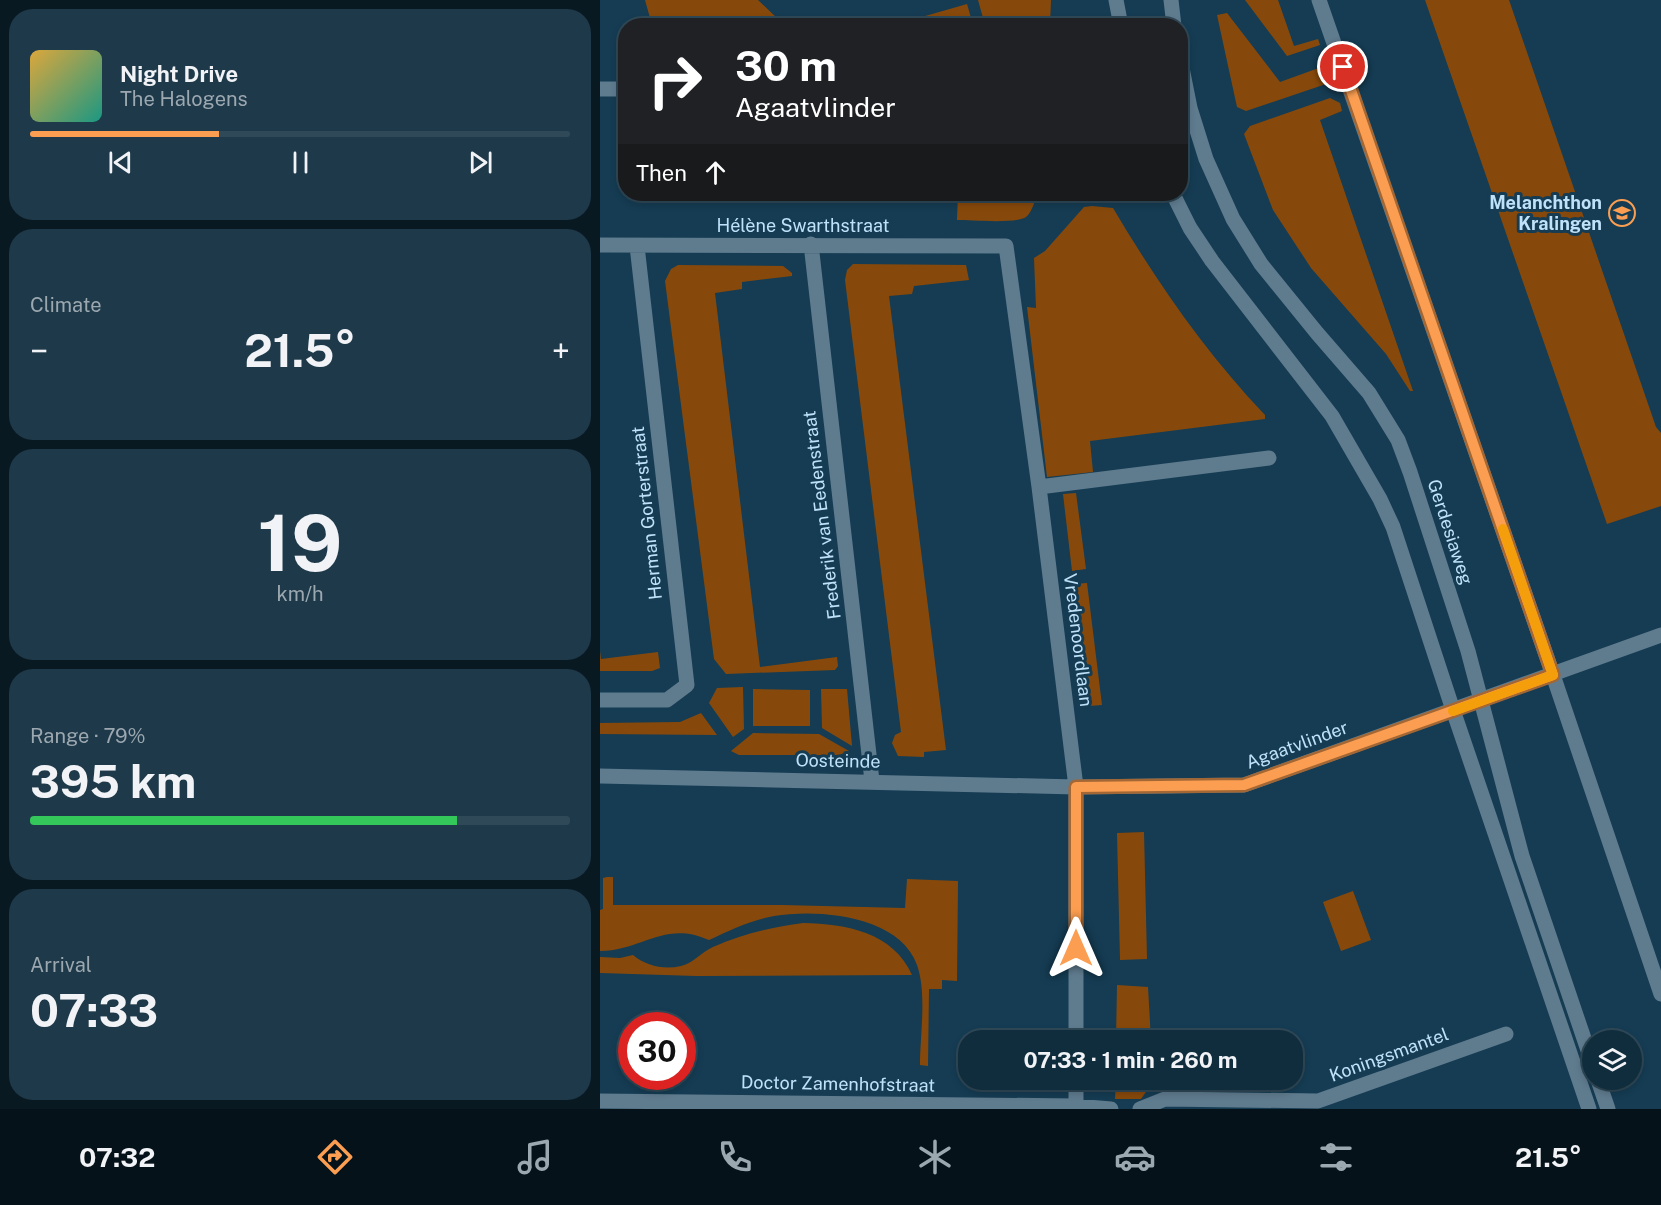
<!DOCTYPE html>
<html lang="en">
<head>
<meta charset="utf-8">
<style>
	body { margin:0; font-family:"Public Sans",sans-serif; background:#1e3949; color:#f1f3f6; height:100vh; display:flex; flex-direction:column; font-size:22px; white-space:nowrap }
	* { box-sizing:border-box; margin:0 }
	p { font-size:20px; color:#9ca8b0 }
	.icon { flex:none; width:33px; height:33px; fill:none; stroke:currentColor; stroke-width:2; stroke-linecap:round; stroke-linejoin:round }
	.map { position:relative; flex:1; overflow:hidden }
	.panel { display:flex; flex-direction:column; gap:9px; padding:9px; background:#091922; width:600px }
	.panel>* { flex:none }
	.banner { position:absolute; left:18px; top:18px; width:570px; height:183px; border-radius:24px; box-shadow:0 3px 9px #0003,0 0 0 2px #304958; background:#202124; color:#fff; overflow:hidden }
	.controls { position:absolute; left:982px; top:1030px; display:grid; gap:12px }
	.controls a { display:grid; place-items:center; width:60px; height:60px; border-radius:50%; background:#102d3e; box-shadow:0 3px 9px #0003,0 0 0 2px #304958; font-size:30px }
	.speed { position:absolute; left:18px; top:1012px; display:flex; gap:12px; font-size:30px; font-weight:700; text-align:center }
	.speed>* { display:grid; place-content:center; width:78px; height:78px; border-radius:50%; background:#102d3e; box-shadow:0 3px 9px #0003,0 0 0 2px #304958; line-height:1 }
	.speed .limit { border:9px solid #d22; background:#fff; color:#111 }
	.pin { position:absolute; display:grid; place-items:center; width:51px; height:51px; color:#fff; margin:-26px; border:3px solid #fff; border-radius:50%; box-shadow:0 2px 6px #0007 }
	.me { position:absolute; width:66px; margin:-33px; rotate:0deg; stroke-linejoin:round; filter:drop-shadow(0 0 4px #0008) }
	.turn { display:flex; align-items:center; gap:21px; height:126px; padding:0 18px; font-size:27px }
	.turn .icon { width:78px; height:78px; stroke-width:2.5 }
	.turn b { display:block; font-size:42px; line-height:51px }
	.then { display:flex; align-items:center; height:57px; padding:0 18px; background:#0003; gap:12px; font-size:22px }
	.big { font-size:45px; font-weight:700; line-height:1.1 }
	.panel .tile { flex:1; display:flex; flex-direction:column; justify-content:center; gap:9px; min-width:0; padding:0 21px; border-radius:24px; background:#1e3949 }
	.panel .dial { align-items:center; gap:0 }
	.dial b { font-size:78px; line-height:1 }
	.song { display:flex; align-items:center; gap:18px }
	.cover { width:72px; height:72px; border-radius:9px; background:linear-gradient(135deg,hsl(40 70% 55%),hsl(170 70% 35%)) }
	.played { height:6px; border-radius:3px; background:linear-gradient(90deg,#fb9e51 35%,#304958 35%) }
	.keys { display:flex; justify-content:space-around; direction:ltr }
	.heat { display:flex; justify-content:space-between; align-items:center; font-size:33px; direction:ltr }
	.charge { height:9px; border-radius:4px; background:linear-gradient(90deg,#34c759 79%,#304958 0) }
	.trip { position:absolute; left:358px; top:1030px; width:345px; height:60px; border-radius:24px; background:#102d3e; box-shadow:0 3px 9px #0003,0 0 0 2px #304958; font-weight:700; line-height:60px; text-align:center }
	.tabs { display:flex; height:96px; justify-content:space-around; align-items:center; background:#061219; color:#9ca8b0 }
	.tabs .icon { width:42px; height:42px }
	.tabs .current { color:#fb9e51 }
	.tabs b { font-size:27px; color:#f1f3f6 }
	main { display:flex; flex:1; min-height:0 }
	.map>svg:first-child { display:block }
	.green { fill:#87490b }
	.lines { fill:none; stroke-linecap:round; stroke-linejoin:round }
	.minor { stroke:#5f7b8e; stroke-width:15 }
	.route-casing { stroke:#a36735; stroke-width:15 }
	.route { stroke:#fb9e51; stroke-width:10 }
	.slow { stroke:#f59e0b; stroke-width:10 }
	.labels { text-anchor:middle; stroke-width:6; stroke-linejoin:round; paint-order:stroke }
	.poi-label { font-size:18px; font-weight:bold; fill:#bfe2f9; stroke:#153c53; text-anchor:end }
	.street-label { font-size:18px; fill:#bfe2f9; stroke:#153c53 }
</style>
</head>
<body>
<main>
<section class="panel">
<div class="tile">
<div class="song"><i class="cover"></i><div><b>Night Drive</b><p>The Halogens</p></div></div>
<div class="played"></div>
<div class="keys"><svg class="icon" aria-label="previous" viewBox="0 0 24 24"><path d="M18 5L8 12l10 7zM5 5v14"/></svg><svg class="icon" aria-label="pause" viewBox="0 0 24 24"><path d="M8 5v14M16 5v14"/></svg><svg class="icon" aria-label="next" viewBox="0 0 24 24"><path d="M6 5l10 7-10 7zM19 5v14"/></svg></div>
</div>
<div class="tile"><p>Climate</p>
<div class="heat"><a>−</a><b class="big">21.5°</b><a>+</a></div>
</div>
<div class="tile dial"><b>19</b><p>km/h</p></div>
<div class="tile"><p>Range · 79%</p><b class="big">395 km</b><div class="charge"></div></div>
<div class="tile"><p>Arrival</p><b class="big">07:33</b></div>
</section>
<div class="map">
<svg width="1061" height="1109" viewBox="0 0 1061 1109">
	<rect width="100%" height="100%" fill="#153c53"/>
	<path class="green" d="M45,0H158L179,20L191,23L190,26L52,25Z
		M378,0H451L450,25H385Z
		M645,0H678L694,46L718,39L720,45L687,56Z
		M825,0H909L1056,427L1061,433V506L1007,524Z
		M367,4L373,25H294Z
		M627,13L680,82L727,65L729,72L726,84L646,111L637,107L617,15Z
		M730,98L740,103L742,111L720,120L813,391H810L786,354L711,268L673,210L644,134L650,126Z
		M358,194H430L434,204C432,208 430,214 426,217C416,224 371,220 357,220Z
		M492,206L513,208C557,282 605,352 665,415V419L490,441L493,472L447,477L427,307L436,308L434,258L445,251L484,207Z
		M253,264L366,265L369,280L314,286L312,294L289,296L346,750L324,752V757L298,756L292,743L295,735L301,732L245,280L247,270Z
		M78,265L183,266L192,273V276L142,282V289L115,293L160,667L237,657L238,666L235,670L126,674L114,659L65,281L71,269Z
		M476,493L486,569L472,571L463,494Z
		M487,583L502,705L489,706L474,584Z
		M0,651L1,659L58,652L60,668L52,671H0Z
		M143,687L144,729L133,737L109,703L117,688Z
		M153,689L210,690V726H153Z
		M221,689H247L252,746L222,728Z
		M101,713L117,735L0,734V723L80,722Z
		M153,733L219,734L249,751L239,755H139L131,751Z
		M544,832L547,959L520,960L517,833Z
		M7,877H13V905H182L305,908L307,879L358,881L357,981L342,980V989H329L328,1066L320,1065C320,1035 327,993 317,965C299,915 218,909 174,916C151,920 130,930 109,940C65,920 43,950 0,951V910L3,909V878Z
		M753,891L771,940L741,951L723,902Z
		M203,923C246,924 293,932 312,975L96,976L0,973V957L20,958L33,955C46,966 64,970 81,966C94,963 101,952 113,947C142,934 172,927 203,923Z
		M517,985L548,987L551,1041H516Z
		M516,1080H553V1082L541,1099H515Z"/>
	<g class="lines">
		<path class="minor" d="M516,0L521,26
			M571,0L574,26
			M719,0L953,675L1061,994
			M580,58L590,108L606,159L633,219L661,264L717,333L769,393L798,440L810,472L868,651L922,856L993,1065
			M0,89H26
			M573,194L590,228L612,261L732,416L780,499L793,527L853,710L989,1109
			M211,244L272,781
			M0,245L406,246L439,487L476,787V1041
			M439,487L669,458
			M0,700H67L87,685L37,246
			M0,776L476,787L644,785L1061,635
			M476,1080V1109
			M998,1080L1008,1109
			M0,1101L476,1106L511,1109
			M540,1109L565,1099L718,1101L906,1034"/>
	</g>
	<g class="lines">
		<defs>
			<path id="route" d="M476,948V787L644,785L953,675L743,67"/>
		</defs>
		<use href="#route" class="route-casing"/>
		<use href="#route" class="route"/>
		<path class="slow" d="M853,711L953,675L903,529"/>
	</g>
	<defs>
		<symbol id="school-ring" viewBox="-11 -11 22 22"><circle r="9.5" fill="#153c53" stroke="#fb9e51" stroke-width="1.5"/><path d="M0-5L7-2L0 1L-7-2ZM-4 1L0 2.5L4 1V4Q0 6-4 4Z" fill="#fb9e51"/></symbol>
	</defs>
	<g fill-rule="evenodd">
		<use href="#school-ring" x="1007" y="198" width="30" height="30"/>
	</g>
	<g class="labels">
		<g class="poi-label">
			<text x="1002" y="209">Melanchthon<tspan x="1002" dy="21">Kralingen</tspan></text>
		</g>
		<g class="street-label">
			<text x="203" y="232">Hélène Swarthstraat</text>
			<text transform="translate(47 513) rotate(-96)" y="6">Herman Gorterstraat</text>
			<text transform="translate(222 515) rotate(-97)" y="6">Frederik van Eedenstraat</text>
			<text transform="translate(850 532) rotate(72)" y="6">Gerdesiaweg</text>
			<text transform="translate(478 640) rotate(83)" y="6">Vredenoordlaan</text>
			<text transform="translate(697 745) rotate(-20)" y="6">Agaatvlinder</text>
			<text transform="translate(238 761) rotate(1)" y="6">Oosteinde</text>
			<text transform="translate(789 1055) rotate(-20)" y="6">Koningsmantel</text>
			<text transform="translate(238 1084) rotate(1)" y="6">Doctor Zamenhofstraat</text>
		</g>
	</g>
</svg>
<div class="controls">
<a><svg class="icon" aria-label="layers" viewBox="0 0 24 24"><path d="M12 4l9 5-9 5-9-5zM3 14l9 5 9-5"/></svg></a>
</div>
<div class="speed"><div class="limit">30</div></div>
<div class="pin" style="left:743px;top:67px;background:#d93025"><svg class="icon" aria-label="arrive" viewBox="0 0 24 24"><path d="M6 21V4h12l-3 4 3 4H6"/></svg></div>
<svg class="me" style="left:476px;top:948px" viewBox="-20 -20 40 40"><path d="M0-17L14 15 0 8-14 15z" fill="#fb9e51" stroke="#fff" stroke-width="4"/></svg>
<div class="trip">07:33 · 1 min · 260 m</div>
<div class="banner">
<div class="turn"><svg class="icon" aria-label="right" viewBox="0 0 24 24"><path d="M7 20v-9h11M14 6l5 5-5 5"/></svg><div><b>30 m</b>Agaatvlinder</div></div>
<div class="then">Then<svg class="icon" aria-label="ahead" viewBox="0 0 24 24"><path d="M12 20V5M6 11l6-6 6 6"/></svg></div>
</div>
</div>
</main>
<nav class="tabs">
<b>07:32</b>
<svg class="icon current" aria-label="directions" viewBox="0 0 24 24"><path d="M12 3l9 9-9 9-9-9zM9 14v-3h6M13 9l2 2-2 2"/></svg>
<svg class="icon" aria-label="music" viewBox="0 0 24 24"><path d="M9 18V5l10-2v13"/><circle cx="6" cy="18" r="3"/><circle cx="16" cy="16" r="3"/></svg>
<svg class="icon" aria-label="phone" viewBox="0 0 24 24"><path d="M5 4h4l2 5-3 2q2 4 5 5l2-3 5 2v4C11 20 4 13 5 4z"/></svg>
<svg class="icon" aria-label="climate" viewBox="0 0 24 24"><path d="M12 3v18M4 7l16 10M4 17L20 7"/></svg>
<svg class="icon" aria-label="car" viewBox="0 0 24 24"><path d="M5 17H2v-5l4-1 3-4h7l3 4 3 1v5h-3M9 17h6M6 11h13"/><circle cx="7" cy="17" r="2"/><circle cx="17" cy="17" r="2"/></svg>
<svg class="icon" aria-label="filters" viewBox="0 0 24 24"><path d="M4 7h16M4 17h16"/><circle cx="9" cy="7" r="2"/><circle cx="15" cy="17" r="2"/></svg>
<b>21.5°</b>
</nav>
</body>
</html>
